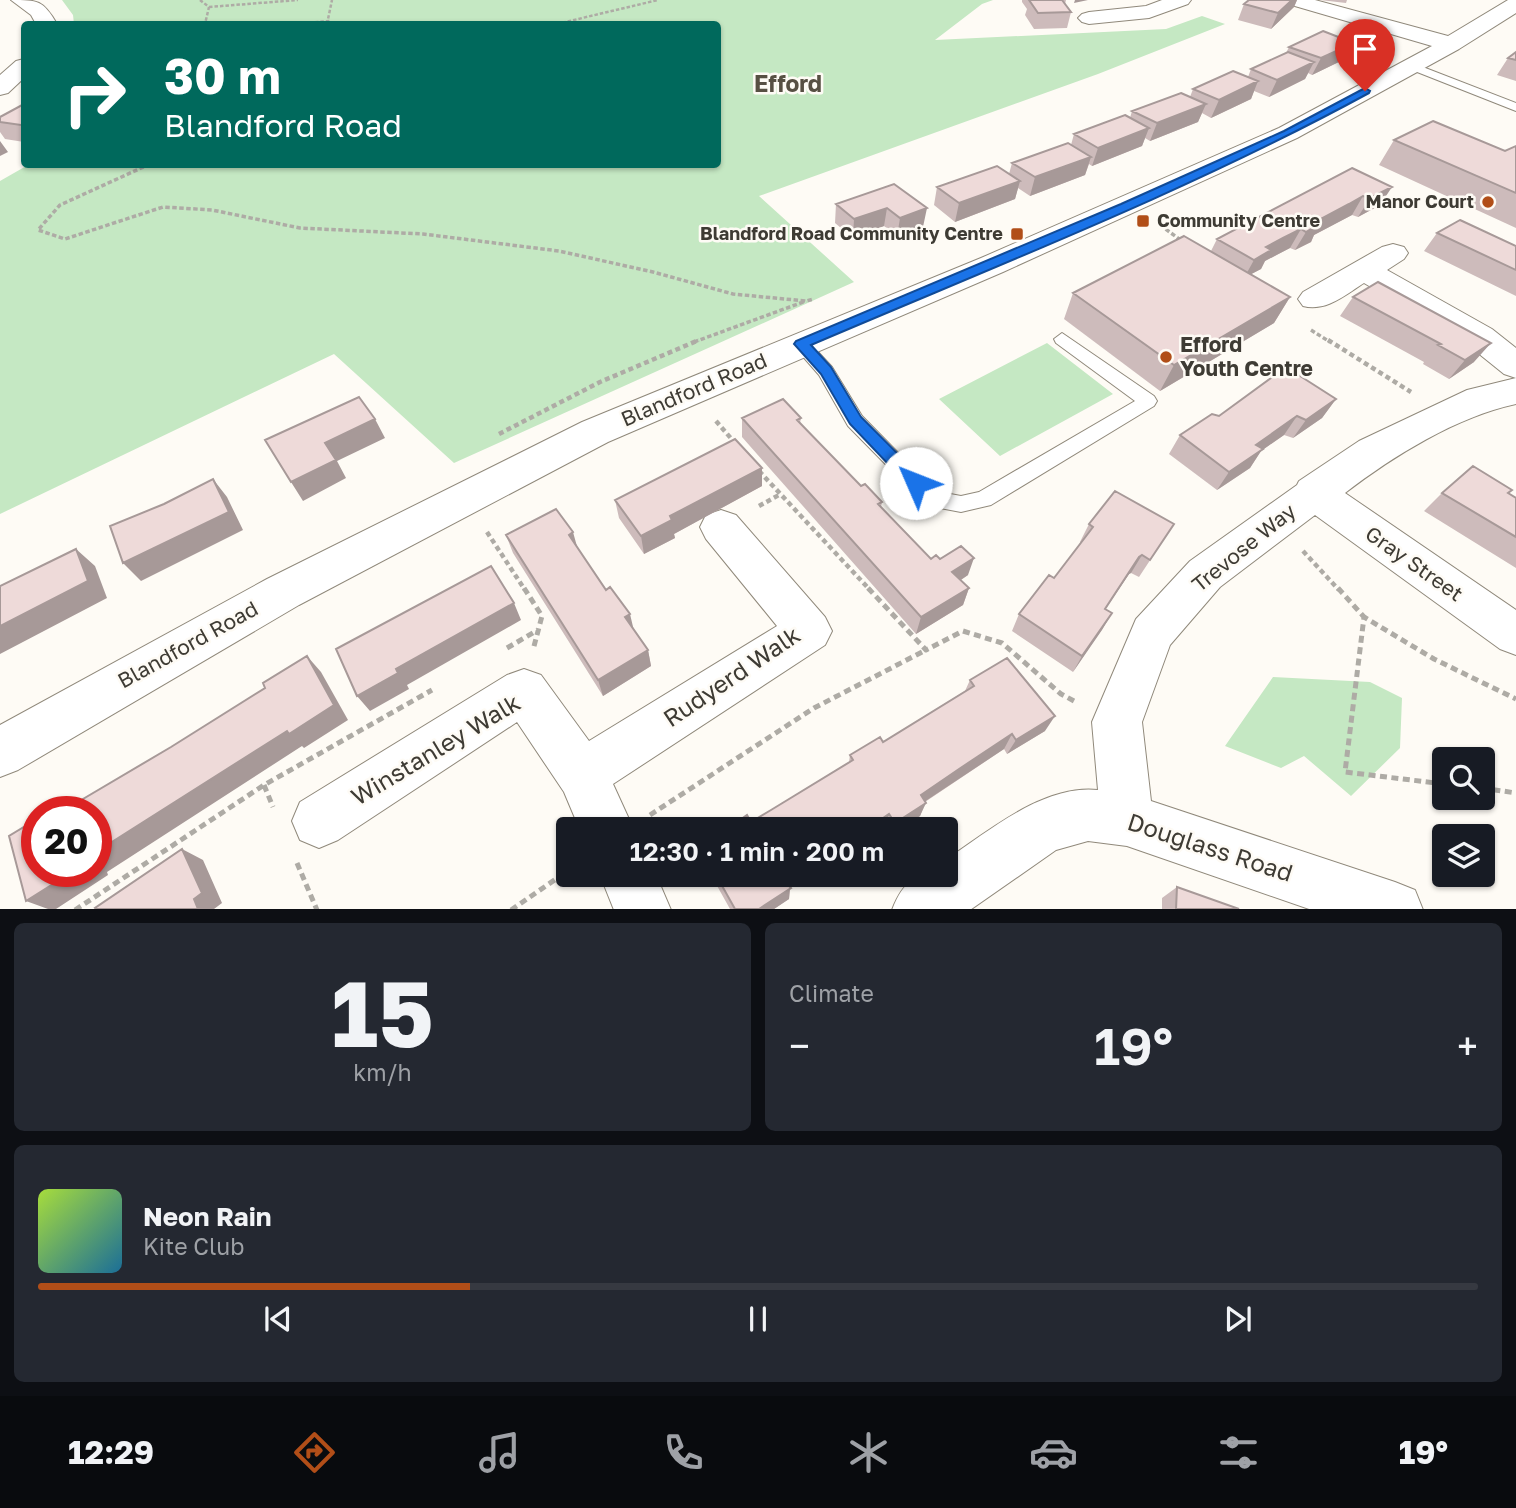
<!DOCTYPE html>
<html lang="en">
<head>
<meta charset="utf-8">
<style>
	body { margin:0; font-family:"Golos Text",sans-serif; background:#242831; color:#f1f3f6; height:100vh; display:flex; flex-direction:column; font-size:26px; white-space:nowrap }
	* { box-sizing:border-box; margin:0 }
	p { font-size:23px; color:#9ea1a6 }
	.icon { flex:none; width:38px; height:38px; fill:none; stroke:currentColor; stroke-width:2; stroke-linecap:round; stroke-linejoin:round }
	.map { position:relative; height:909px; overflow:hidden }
	.sheet { display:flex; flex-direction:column; gap:14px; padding:14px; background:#0d0f14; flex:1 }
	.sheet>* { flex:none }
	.guide { position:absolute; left:21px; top:21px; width:700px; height:147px; border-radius:7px; box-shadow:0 2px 5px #0004; background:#00695c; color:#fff; overflow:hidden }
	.tools { position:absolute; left:1432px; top:747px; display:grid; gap:14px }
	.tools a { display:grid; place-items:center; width:63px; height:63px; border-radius:7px; background:#171b24; box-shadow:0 2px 5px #0004; font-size:35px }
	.speed { position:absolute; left:21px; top:796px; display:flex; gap:14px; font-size:35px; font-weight:700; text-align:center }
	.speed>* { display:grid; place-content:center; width:91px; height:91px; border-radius:50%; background:#171b24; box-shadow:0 2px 5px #0004; line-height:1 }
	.speed .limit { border:10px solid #d22; background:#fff; color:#111 }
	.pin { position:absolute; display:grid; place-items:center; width:60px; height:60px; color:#fff; margin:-72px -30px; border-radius:50% 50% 50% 0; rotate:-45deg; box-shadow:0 0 7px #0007 }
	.pin .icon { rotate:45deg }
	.me { position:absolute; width:77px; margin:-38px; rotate:314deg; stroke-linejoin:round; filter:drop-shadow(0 0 5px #0008) }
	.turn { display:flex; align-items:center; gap:24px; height:147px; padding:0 28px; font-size:32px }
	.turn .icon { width:91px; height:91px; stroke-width:2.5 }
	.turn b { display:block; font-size:49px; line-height:60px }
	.big { font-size:52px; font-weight:600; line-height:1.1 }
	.sheet .widget { flex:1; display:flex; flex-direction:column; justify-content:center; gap:10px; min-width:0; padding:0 24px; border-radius:10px; background:#242831 }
	.sheet .dial { align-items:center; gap:0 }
	.dial b { font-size:91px; line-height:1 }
	.song { display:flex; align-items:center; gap:21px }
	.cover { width:84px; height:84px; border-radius:10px; background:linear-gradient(135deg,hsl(80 70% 55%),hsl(200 70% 35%)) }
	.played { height:7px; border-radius:4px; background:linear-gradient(90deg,#b14e18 30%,#363941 30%) }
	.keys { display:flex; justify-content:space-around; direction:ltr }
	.heat { display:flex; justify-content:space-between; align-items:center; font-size:38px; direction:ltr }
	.sheet .tiles { flex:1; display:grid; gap:14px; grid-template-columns:1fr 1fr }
	.widget:last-child { grid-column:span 2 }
	.trip { position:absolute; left:556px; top:817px; width:402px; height:70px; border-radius:7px; background:#171b24; box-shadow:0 2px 5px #0004; font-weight:600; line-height:70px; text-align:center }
	.menu { display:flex; height:112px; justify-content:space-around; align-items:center; background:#090b0e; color:#9ea1a6 }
	.menu .icon { width:49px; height:49px }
	.menu .selected { color:#b14e18 }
	.menu b { font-size:32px; color:#f1f3f6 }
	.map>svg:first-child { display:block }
	.green { fill:#c5e8c3 }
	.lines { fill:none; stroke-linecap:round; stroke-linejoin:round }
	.lane-casing { stroke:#90897b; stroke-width:2 }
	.street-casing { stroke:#90897b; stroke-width:2 }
	.path-far3 { stroke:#aeaba5; stroke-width:2.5; stroke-dasharray:3.5 2; stroke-linecap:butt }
	.path-far2 { stroke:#aeaba5; stroke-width:3.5; stroke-dasharray:4.5 2.5; stroke-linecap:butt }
	.path-far1 { stroke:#aeaba5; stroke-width:4.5; stroke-dasharray:5 3.5; stroke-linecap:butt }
	.path { stroke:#aeaba5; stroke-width:5; stroke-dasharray:7 4.5; stroke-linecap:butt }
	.lane { fill:#fff; fill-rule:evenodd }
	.street { fill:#fff; fill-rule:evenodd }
	.wall { fill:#cdbbbb }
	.shaded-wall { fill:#a79998 }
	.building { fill:#eedad9; stroke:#a79998; stroke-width:2 }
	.route { fill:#1a73e8; stroke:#114b97; stroke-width:2 }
	.poi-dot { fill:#b14e18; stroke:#fefbf5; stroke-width:2.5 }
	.labels { text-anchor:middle; stroke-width:5; stroke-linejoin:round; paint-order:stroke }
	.far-poi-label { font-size:18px; font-weight:bold; fill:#3e3b34; stroke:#fefbf5; text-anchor:end }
	.poi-label { font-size:21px; font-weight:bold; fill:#3e3b34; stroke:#fefbf5; text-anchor:start }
	.street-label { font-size:21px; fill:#3e3b34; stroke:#fefbf5 }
	.far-district-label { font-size:23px; font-weight:bold; fill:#575043; stroke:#fefbf5 }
	.near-street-label { font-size:24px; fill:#3e3b34; stroke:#fefbf5 }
</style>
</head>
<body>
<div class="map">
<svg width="1516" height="910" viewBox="0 0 1516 910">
	<rect width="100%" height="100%" fill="#fefbf5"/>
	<path class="green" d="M62,0H993L982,4L935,40L1166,29L1202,16L1225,24L1098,74L759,196L854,282L454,463L334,354L0,514V181L28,165L718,164V24H74L73,15Z
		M1047,343L1113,394L1000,456L939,399Z
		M1273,677L1370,682L1402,698L1400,748L1351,796L1304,756L1281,768L1225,746Z"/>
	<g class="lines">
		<defs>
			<path id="lane" d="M1407,64H1415L1516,103V111L1407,68Z
				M1062,333L1154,396L1157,401L1154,406L991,505L961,512L940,508L909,488L848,426L819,375L792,344L795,340H807L832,367L862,416L923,478L945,493L961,496L979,492L1135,401L1056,343L1054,339Z"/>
			<path id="street" d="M11,0C38,0 43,0 57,24H36L31,15Z
				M1162,0H1191L1188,4L1149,18L1089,24L1082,22L1078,18L1082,14L1089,12L1146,6Z
				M1285,0H1315L1448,36L1508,0H1516V13L1459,49L1297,138L1003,272L608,442L299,605L18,770L0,777V725L267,579L582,422L981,258L1279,128L1432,46L1288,4Z
				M24,59V78L8,93L0,95V75L16,61Z
				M1393,244L1404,247L1408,253L1404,259L1387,270L1492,329L1516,348V378L1504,374L1468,345L1364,283C1345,295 1326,312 1303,306L1298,299L1303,292L1382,247Z
				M1516,378V404C1456,417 1393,456 1345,493L1516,610V655L1500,649L1315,515L1220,587L1170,645L1142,722L1151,801L1395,882L1415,890L1423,910H1312L1127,846L1088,841L1056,850L970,910H892C904,879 915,875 947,875V859C989,831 1044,784 1098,790L1092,722L1136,619L1190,561L1297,485L1299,481L1359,441L1467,390Z
				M721,510L736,515L825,617L832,631L825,645L613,784L634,830H580L564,792L517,722L338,840L319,848L300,840L292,821L300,802L507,675L524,669L541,675L589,741L777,626L706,539L700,527L706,515Z
				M600,875H656L671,910H614Z"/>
		</defs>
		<use href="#lane" class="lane-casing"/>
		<use href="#street" class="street-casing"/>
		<path class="path-far3" d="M200,0L209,7L205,24
			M209,7L298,0
			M293,24L330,21
			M327,24L332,0
			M557,24L658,0"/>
		<path class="path-far2" d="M150,164L60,205L38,230L65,239L163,207L212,210L300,228L423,234L559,251L653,272L733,294L806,301L814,299
			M1160,225L1182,241
			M1311,330L1330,342
			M694,342L806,301"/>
		<path class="path-far1" d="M1328,340L1411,392
			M716,421L735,443
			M499,434L600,382L699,340
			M759,471L870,590
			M759,506L779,495
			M487,532L525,590
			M1303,551L1339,590"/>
		<path class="path" d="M524,588L542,616L533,650
			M868,588L926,650L963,631L1002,643L1061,694L1076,702
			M1338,588L1364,617
			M507,648L538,630
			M1444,784L1345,772L1364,617L1434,659L1516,699
			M264,785L273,807
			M1482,788L1516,793
			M650,815L814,708L926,650
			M297,863L317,910
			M75,910L264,785L432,690
			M511,910L569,870"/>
		<use href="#lane" class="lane"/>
		<use href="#street" class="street"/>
	</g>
	<path class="wall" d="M1022,0H1066L1065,4L1071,12L1067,28L1034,29L1025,15L1027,9L1022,2Z
		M1249,0H1297L1294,7L1271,29L1238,20L1244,4Z
		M1320,0H1347L1346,3Z
		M1289,47L1345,59L1312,75L1308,73L1305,79L1269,97L1254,91L1251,99L1211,118L1202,113L1198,122L1150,141L1145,138L1142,146L1092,166L1089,164L1085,175L1030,196L1018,188L1015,199L955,222L934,205L937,187L1009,174L1012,163L1071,145L1074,134L1130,118L1132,111L1190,97L1193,89L1248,77L1251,69L1286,53Z
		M1516,52V81L1497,75L1508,58Z
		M24,104V142L5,139L0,132V117Z
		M1394,140L1505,151L1516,146V228L1379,165Z
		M1352,168L1380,205L1358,217L1352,215L1314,235L1311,242L1295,250L1290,248L1265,261L1261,269L1251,274L1290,297L1274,323L1160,391L1064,319L1073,293L1211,251L1217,239Z
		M894,184L923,227L897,237L884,226L853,238L835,223L836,204Z
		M1437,233L1516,246V296L1424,251Z
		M1353,297L1474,362L1449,379L1423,364L1424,362L1340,316Z
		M1336,399L1322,418L1293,438L1284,435L1261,451L1250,468L1217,490L1169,454L1180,435L1219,416Z
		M742,418H801L800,423L861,486L882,502L881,507L931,559H940L968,575L961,580L969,588L963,605L916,634L742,437Z
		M762,468V486L674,534L675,538L644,554L619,518L615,500Z
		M1442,493H1508L1516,498V568L1424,511Z
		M1089,524H1174L1139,577L1131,573L1129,574L1105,609L1112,613L1073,672L1012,631L1019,614L1054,578L1081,543L1080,542Z
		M506,535L577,547L648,650L651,666L603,696L513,553Z
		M970,680L1045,731L1007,754L1004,749L925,802L920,816L899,830H886L885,827L751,822L849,762L850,755L883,742L965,691Z
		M711,875H811L790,888L789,899L774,909H730Z
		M1177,887L1239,909H1162V898Z"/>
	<path class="shaded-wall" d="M1075,0H1088L1074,3Z
		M1292,0H1297L1294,7L1271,29L1278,13Z
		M1354,43L1345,59L1312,75L1321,58Z
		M1314,62L1305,79L1269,97L1277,80Z
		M1258,81L1251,99L1211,118L1219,100Z
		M1206,104L1198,122L1150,141L1157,123Z
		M1149,128L1142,146L1092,166L1098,148Z
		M0,141L8,152L0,156Z
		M1091,157L1085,175L1030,196L1035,177Z
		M1020,181L1015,199L955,222L959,203Z
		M1392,187L1380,205L1358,217L1370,198Z
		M1363,196L1352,215L1314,235L1311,242L1295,250L1306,232L1317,221Z
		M887,208L884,226L853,238L854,219Z
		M927,208L923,227L897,237L900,218Z
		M1301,229L1290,248L1265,261L1261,269L1244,278L1254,260L1266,247Z
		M1290,297L1274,323L1160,391L1174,365Z
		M1491,343L1474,362L1449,379L1465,360Z
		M1336,399L1322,418L1293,438L1306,420Z
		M1297,416L1284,435L1261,451L1250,468L1217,490L1229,472L1256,445Z
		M375,419L385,438L337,461L346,478L303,501L291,482L325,443Z
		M762,468V486L674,534L675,538L644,554L641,536L670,516Z
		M213,479L227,497L243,530L141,581L123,563Z
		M573,532L578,550L569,535Z
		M76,549L95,566L107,598L0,654V626Z
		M1142,555L1131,573L1129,574L1094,626L1139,557Z
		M974,558L968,575L947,589L952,572Z
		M969,588L963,605L916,634L921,617Z
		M514,603L521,620L407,685L409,689L370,711L357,696L396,669Z
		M1112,613L1102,630L1073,672L1082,656Z
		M630,614L634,631L625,617Z
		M648,650L651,666L603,696L598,680Z
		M307,656L321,672L348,720L304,748L302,746L107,872L108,875L56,909H48L26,901L72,872H96V852Z
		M1055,716L1045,731L1007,754L1016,740Z
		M1012,734L1004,749L915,808L921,795Z
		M926,803L920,816L899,830H893L895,823Z
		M889,814L885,827L881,830H866Z
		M182,849L203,860L222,903L214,909H198L194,899Z
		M795,875H811L790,888L789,899L774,909H759L785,882Z"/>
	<path class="building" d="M1029,0H1062L1071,12L1038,13Z
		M1249,0H1292L1278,13L1244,4Z
		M1323,31L1354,43L1321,58L1289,47Z
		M1288,52L1314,62L1277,80L1251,69Z
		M1516,52V60L1508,58Z
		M1233,71L1258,81L1219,100L1193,89Z
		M1181,93L1206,104L1157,123L1132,111Z
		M24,104V123L21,125L0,122V117Z
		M1125,115L1149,128L1098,148L1074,134Z
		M1433,121L1505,151L1516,146V193L1394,140Z
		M1068,143L1091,157L1035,177L1012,163Z
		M997,166L1020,181L959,203L937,187Z
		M1352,168L1392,187L1370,198L1363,196L1349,204L1317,221L1321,223L1306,232L1301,229L1283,238L1266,247L1271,250L1254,260L1217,239Z
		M894,184L927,208L900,218L887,208L854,219L836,204Z
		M1460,220L1516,246V270L1437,233Z
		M1184,236L1290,297L1174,365L1073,293Z
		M1378,282L1491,343L1465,360L1438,345L1441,344L1353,297Z
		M1286,367L1336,399L1306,420L1297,416L1256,445L1263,449L1229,472L1180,435L1212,414L1219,416Z
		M359,397L375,419L325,443L336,460L291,482L265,440Z
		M783,399L801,418L797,420L861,486L865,484L882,502L878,504L931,559L936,555L940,559L961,546L974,558L952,572L969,588L921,617L742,418Z
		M735,439L762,468L670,516L672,520L641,536L615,500Z
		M1473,466L1512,490L1508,493L1516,498V537L1442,493Z
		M213,479L229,512L123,563L110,526L164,504Z
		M1115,491L1174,524L1150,560L1142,555L1139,557L1105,609L1112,613L1082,656L1019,614L1049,575L1054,578L1093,527L1089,524Z
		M556,509L573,532L569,535L606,590L610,587L630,614L625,617L648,650L598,680L506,535Z
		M76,549L88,581L0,626V586Z
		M491,566L514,603L396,669L398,673L357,696L336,649Z
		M307,656L334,705L289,734L287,731L96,852V812H48L65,802L66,809L171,747L265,688L263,683Z
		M1007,658L1055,716L1016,740L1012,734L959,769L921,795L926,803L895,823L889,814L866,830H726L747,815L751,822L771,810L853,760L850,755L880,737L883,742L974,686L970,680Z
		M37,819V872H72L26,901L9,836Z
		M182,849L202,893L194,899L198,909H96L95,908Z
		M716,875H795L785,882L791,888L759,909H735Z
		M1177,887L1239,909H1176Z"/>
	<path class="route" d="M1365,88L1370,91L1369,93C1189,191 998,265 811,345L831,367L861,417L922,478L924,483L922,487H910L850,424L821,374L794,344L796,341L1121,204L1284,131Z"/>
	<g class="poi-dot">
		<circle cx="1488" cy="202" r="7"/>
		<rect x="1136" y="214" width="14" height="14" rx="3.5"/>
		<rect x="1010" y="227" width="14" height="14" rx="3.5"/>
		<circle cx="1166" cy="357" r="7"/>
	</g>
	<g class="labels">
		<g class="far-poi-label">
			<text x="1474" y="208">Manor Court</text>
			<text x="1157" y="227" text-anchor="start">Community Centre</text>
			<text x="1003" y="240">Blandford Road Community Centre</text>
		</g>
		<g class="poi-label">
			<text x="1180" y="352">Efford<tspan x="1180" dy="24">Youth Centre</tspan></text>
		</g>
		<g class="street-label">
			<text transform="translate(694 390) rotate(-23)" y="7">Blandford Road</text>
			<text transform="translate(1244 548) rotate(-39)" y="7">Trevose Way</text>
			<text transform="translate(1414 564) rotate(35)" y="7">Gray Street</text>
			<text transform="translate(188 645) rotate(-29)" y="7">Blandford Road</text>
		</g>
		<g class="far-district-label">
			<text x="788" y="92">Efford</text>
		</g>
		<g class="near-street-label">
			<text transform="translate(732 677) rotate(-34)" y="8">Rudyerd Walk</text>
			<text transform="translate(436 750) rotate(-31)" y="8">Winstanley Walk</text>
			<text transform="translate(1210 848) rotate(18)" y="8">Douglass Road</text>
		</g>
	</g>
</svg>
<div class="tools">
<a><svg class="icon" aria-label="search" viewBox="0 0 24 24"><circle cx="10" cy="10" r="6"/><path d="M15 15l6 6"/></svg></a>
<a><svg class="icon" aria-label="layers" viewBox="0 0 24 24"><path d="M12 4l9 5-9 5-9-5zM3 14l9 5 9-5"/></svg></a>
</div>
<div class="speed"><div class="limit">20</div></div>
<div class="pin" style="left:1365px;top:91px;background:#d93025"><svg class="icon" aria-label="arrive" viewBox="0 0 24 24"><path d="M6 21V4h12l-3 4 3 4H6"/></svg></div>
<svg class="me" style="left:916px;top:483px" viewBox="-20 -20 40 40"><circle r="19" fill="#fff"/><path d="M0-13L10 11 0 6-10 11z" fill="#1a73e8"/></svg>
<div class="trip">12:30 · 1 min · 200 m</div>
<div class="guide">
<div class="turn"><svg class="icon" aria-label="right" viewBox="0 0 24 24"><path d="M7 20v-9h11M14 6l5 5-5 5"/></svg><div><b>30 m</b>Blandford Road</div></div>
</div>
</div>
<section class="sheet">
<div class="tiles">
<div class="widget dial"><b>15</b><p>km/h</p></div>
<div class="widget"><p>Climate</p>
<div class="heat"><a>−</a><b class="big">19°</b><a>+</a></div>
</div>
<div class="widget">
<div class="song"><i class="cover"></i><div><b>Neon Rain</b><p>Kite Club</p></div></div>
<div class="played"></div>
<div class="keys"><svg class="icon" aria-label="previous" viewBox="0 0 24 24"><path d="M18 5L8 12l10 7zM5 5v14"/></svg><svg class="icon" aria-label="pause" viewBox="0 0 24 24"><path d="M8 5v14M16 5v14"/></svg><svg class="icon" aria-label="next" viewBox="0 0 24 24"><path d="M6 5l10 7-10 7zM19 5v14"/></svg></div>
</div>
</div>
</section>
<nav class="menu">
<b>12:29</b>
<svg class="icon selected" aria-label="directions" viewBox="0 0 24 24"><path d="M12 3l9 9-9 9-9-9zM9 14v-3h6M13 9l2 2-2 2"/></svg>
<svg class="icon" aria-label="music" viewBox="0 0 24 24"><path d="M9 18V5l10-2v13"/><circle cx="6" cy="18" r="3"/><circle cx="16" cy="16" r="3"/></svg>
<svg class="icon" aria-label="phone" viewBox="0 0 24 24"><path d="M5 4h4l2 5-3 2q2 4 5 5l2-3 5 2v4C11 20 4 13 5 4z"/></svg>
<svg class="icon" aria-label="climate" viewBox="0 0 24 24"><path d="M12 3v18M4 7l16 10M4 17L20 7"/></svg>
<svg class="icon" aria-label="car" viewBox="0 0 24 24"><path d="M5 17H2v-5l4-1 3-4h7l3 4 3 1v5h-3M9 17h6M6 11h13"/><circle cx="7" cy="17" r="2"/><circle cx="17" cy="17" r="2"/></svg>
<svg class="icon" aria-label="filters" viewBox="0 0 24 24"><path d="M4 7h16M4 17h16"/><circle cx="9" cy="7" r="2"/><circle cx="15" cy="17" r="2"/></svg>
<b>19°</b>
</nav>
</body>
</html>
